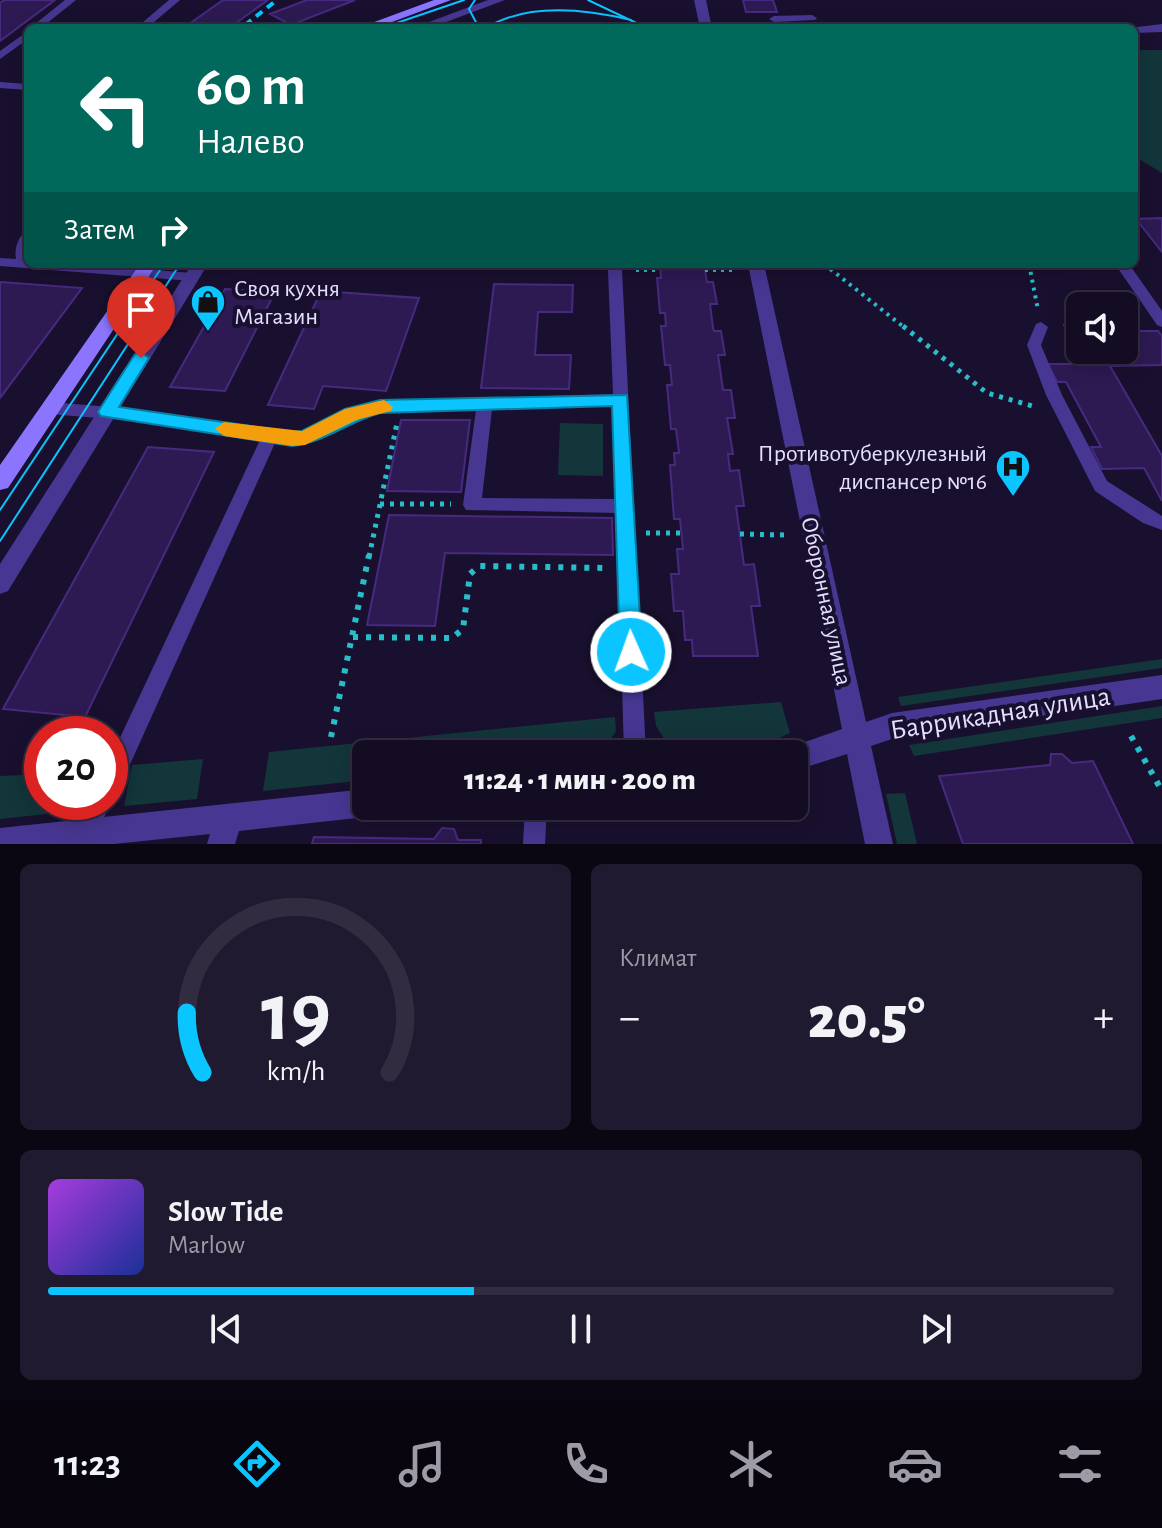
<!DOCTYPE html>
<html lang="ru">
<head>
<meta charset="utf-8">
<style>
	body { margin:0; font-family:"Alegreya Sans",sans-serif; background:#201a30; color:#f1f3f6; height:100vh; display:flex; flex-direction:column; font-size:30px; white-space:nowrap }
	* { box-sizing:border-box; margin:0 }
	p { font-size:26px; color:#9d9ba6 }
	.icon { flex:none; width:44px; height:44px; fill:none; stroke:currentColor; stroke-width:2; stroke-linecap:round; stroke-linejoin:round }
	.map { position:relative; height:844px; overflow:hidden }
	.sheet { display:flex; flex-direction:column; gap:20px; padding:20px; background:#0a0713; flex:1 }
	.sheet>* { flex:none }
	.top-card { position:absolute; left:24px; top:24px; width:1114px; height:244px; border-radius:12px; box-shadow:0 4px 20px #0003,0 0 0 2px #322c41; background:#00695c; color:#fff; overflow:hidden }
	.fabs { position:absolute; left:1066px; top:292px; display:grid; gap:16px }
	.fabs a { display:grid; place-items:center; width:72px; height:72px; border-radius:12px; background:#130c23; box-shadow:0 4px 20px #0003,0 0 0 2px #322c41; font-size:40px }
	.speed { position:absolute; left:24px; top:716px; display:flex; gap:16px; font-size:40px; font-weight:700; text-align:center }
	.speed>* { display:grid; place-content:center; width:104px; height:104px; border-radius:50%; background:#130c23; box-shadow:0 4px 20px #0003,0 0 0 2px #322c41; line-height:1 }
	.speed .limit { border:12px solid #d22; background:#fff; color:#111 }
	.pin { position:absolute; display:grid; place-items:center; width:68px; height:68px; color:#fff; margin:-82px -34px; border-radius:50% 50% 50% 0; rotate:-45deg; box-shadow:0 0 8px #0007 }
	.pin .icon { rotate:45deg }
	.me { position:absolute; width:88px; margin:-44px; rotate:358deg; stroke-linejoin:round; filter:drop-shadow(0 0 6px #0008) }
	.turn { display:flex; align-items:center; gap:28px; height:168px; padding:0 40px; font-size:36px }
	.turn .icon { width:104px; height:104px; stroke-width:2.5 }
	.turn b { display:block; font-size:56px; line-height:68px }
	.then { display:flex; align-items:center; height:76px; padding:0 40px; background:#0003; gap:16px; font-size:30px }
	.big { font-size:60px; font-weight:800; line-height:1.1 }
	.sheet .card { flex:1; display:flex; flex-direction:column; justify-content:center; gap:12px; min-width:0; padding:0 28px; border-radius:12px; background:#201a30 }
	.sheet .dial { align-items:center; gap:0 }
	.dial svg { height:208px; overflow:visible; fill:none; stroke:#322c41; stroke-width:7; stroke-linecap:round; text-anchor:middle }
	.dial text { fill:#f1f3f6; stroke:none }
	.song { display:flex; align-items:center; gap:24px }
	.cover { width:96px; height:96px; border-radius:12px; background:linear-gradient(135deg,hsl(280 70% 55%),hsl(230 70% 35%)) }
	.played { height:8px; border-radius:4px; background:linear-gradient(90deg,#0ac5ff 40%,#322c41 40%) }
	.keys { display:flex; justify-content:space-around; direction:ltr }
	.heat { display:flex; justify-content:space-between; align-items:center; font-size:44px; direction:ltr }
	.sheet .tiles { flex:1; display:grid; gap:20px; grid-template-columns:1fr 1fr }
	.card:last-child { grid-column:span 2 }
	.trip { position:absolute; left:352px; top:740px; width:456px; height:80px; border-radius:12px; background:#130c23; box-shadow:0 4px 20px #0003,0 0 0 2px #322c41; font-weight:800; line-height:80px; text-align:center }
	.menu { display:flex; height:128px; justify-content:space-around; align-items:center; background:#08050e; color:#9d9ba6 }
	.menu .icon { width:56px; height:56px }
	.menu .selected { color:#0ac5ff }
	.menu b { font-size:36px; color:#f1f3f6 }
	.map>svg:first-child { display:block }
	.green { fill:#12363a }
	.building { fill:#2d1a52; stroke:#472a80; stroke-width:2 }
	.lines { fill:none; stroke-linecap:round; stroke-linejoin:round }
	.path-far2 { stroke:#27beca; stroke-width:4; stroke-dasharray:3 5; stroke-linecap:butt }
	.path-far1 { stroke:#27beca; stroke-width:5; stroke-dasharray:4 6; stroke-linecap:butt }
	.path { stroke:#27beca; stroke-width:6; stroke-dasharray:5 8; stroke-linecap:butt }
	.service { fill:#473792; fill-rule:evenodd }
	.minor { fill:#473792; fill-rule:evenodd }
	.tertiary { fill:#473792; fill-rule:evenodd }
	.secondary { fill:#8b75ff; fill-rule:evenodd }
	.tram { stroke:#0ac5ff; stroke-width:2 }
	.rail { stroke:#0ac5ff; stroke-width:4; stroke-dasharray:8 6; stroke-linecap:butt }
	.route { fill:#0ac5ff; stroke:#0680a6; stroke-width:2 }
	.slow { fill:#f59e0b }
	.labels { text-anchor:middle; stroke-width:8; stroke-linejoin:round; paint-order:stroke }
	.poi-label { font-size:24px; fill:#e6deff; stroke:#19102f; text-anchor:start }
	.street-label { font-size:24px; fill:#e6deff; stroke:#19102f }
	.near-street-label { font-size:28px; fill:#e6deff; stroke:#19102f }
</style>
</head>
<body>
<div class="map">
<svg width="1162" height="844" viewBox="0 0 1162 844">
	<rect width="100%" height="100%" fill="#19102f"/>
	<path class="green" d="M1134,50H1162V173L1134,156Z
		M560,423L603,424V476L558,475Z
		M1162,659V668L901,706L898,697Z
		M781,702L790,733L777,739L671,750L656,726L654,712Z
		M1162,706V718L914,756L909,745Z
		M615,717L616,731L601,754H366V780L263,791L269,752Z
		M203,759L197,799L124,806L132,765Z
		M42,774V802H88L84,810L0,819V776Z
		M905,793L917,844H897L886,794Z"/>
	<path class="building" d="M4,0H55L0,41V3Z
		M223,0H268L229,28L192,22Z
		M307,0H355L291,25L270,14Z
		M743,0H773L777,12H746Z
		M1162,218V252L1136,219Z
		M660,264H704L707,282H713L717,304H710L713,328L714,331H721L725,355H718L723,390H731L735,418H727L733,454H728L730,471L739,470L744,506H736L744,565L754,564L760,606H751L758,656H693L692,640H685L683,611H674L671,574H679L677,549H683L680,519H674L670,465H675L674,453H679L676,429H671L667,385H672L670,365H665L661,326H666L665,313H660L657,278H661Z
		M0,282L82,288L0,398Z
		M494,284L573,285L572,312H538L535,355H571L569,389L481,388Z
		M225,289L275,292L225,391L170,387Z
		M321,291L419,298L386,391L323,386L314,409L268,405Z
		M1064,325H1080V350H1124V331H1158L1162,336V365L1110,366L1162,456V501L1144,468L1102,469L1091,447H1101L1066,382H1057L1048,364H1086Z
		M401,420H470L461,492L387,491Z
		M148,447L214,452L85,717L3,709Z
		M389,515L612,518L613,555L445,553L435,626L367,625Z
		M1051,754H1062L1072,763L1093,761L1133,844H963L939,776L1050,765Z
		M442,828L454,829L458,840H481V844H312L314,837L434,839Z"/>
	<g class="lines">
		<path class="path-far2" d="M824,264L905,328
			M1029,264L1038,310
			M636,270H660
			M705,270H736"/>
		<path class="path-far1" d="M903,326L987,393L1036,407
			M380,504H451
			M646,533H681
			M740,534L787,535
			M369,557L397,423"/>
		<path class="path" d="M353,637L452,638L463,629L470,574L479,566L607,568
			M1131,736L1162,791
			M331,737L369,555"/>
		<path class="service" d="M65,0H76L41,28H30Z
			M169,0H180L147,28H136Z
			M812,15L817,18L815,20L774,22L769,19L774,16Z
			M28,31V39L0,59V51Z
			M0,82L28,84V90L0,88Z
			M28,231V264H81L192,273L199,277L192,281L0,266V258L16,259C14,250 18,234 28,231Z
			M603,264H617L622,270L646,754H624L617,513L466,510L463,505L476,410C444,411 408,408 376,414C338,421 318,449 275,443L118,791L110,794V759L260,440L134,421L50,414L44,412L42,408L44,404L50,402L134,409L292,433C323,427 349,408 380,401L613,394L608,271ZM613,405L616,499L482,498L492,409Z
			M1115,264H1129L1162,311V327L1157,325Z
			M1041,322L1048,327L1041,345L1062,395L1107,481L1162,516V530L1143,523L1095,491L1046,395L1027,345L1036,324Z
			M110,799L111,802L93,841L86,844L77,841L74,833L88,802H110Z
			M525,806H547L545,844H523Z"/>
		<path class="minor" d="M694,0H706L712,28H700Z
			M1162,24V32L1134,33V28H1129Z
			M748,264H764L866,722L892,713L1162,675V699L892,739L871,746L893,844H865L847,754L794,771V754H782L785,749L842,729Z
			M366,789V806H379L376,813L366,817L239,831L235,844H207L210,834L114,844H0V828Z"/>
		<path class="tertiary" d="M488,0H505L430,28H413Z
			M192,264H208L8,591L0,594V564Z"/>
		<path class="secondary" d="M434,0H451L376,28H358Z
			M140,264H157L8,488L0,490V465Z"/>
		<path class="tram" d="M475,0L469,9L479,28
			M588,0L647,28
			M382,28L464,0
			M403,28L418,25L449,28
			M486,28C528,2 585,9 631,20
			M0,510L164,264
			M0,541L180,264"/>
		<path class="rail" d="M245,25L277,0"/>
	</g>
	<path class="route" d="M141,352L149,358L119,407L292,432L302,431L345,409L380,400L627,395L642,652L639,659L631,662L623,659L620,652L612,406L380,413C350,421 323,443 292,446L101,416L98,412L101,407L135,354Z"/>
	<path class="slow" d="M384,400L393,407L391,411L356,420L305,445L292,446L224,436L215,429L224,422L302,431L345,409Z"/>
	<defs>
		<symbol id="shop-pin" viewBox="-11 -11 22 30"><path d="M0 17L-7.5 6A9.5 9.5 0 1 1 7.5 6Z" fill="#0ac5ff" stroke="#19102f"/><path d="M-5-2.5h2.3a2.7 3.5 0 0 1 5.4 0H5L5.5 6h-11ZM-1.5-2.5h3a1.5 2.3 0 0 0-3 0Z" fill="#111"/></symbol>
		<symbol id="hospital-pin" viewBox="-11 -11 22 30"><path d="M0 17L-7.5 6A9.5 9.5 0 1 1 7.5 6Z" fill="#0ac5ff" stroke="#19102f"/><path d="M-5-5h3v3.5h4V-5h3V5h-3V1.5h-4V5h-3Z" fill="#111"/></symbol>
	</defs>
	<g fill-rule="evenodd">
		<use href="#shop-pin" x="188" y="282" width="40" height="54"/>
		<use href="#hospital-pin" x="993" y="447" width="40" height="54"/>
	</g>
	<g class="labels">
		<g class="poi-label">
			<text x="234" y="296">Своя кухня<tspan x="234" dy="28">Магазин</tspan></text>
			<text x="987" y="461" text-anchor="end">Противотуберкулезный<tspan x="987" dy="28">диспансер №16</tspan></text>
		</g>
		<g class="street-label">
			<text transform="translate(827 601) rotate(78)" y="8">Оборонная улица</text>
		</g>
		<g class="near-street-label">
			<text transform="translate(1000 712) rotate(-9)" y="10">Баррикадная улица</text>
		</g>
	</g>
</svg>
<div class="fabs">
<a><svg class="icon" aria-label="sound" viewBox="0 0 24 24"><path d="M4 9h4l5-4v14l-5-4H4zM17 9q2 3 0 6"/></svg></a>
</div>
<div class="speed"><div class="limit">20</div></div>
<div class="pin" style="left:141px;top:358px;background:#d93025"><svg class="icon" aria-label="arrive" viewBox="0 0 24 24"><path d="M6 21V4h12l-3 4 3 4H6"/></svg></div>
<svg class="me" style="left:631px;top:652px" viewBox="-20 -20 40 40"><circle r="17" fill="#0ac5ff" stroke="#fff" stroke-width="3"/><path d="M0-11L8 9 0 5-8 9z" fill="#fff"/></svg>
<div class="trip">11:24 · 1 мин · 200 m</div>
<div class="top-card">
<div class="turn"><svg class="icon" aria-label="left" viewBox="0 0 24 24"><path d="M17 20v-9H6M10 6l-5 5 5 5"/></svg><div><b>60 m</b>Налево</div></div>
<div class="then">Затем<svg class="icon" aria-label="right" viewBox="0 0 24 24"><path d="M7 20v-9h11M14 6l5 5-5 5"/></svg></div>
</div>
</div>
<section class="sheet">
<div class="tiles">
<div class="card dial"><svg viewBox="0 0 100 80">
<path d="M14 69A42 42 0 1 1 86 69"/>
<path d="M14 69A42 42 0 0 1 8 46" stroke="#0ac5ff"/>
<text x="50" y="56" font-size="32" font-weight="700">19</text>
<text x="50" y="72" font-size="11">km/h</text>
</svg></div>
<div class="card"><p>Климат</p>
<div class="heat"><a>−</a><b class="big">20.5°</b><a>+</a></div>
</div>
<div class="card">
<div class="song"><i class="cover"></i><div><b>Slow Tide</b><p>Marlow</p></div></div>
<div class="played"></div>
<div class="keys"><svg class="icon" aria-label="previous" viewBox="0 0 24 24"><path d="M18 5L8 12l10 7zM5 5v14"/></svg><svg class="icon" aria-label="pause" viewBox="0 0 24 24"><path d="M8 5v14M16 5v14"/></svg><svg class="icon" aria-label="next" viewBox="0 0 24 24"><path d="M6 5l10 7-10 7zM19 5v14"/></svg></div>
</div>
</div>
</section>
<nav class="menu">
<b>11:23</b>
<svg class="icon selected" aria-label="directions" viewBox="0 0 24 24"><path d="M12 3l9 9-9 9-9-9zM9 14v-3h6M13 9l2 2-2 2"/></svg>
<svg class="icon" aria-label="music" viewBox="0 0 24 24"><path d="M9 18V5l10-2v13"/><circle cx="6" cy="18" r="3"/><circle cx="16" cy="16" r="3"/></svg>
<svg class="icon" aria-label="phone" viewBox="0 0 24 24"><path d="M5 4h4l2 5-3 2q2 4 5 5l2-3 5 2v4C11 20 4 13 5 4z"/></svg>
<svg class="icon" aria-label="climate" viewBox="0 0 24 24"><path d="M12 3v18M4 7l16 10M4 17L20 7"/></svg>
<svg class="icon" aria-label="car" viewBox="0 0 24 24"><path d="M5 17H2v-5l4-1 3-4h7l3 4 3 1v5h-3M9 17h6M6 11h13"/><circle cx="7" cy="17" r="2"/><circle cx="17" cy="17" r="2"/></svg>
<svg class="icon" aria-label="filters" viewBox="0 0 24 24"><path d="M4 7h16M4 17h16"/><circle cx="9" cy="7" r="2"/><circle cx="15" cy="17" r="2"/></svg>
</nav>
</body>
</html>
